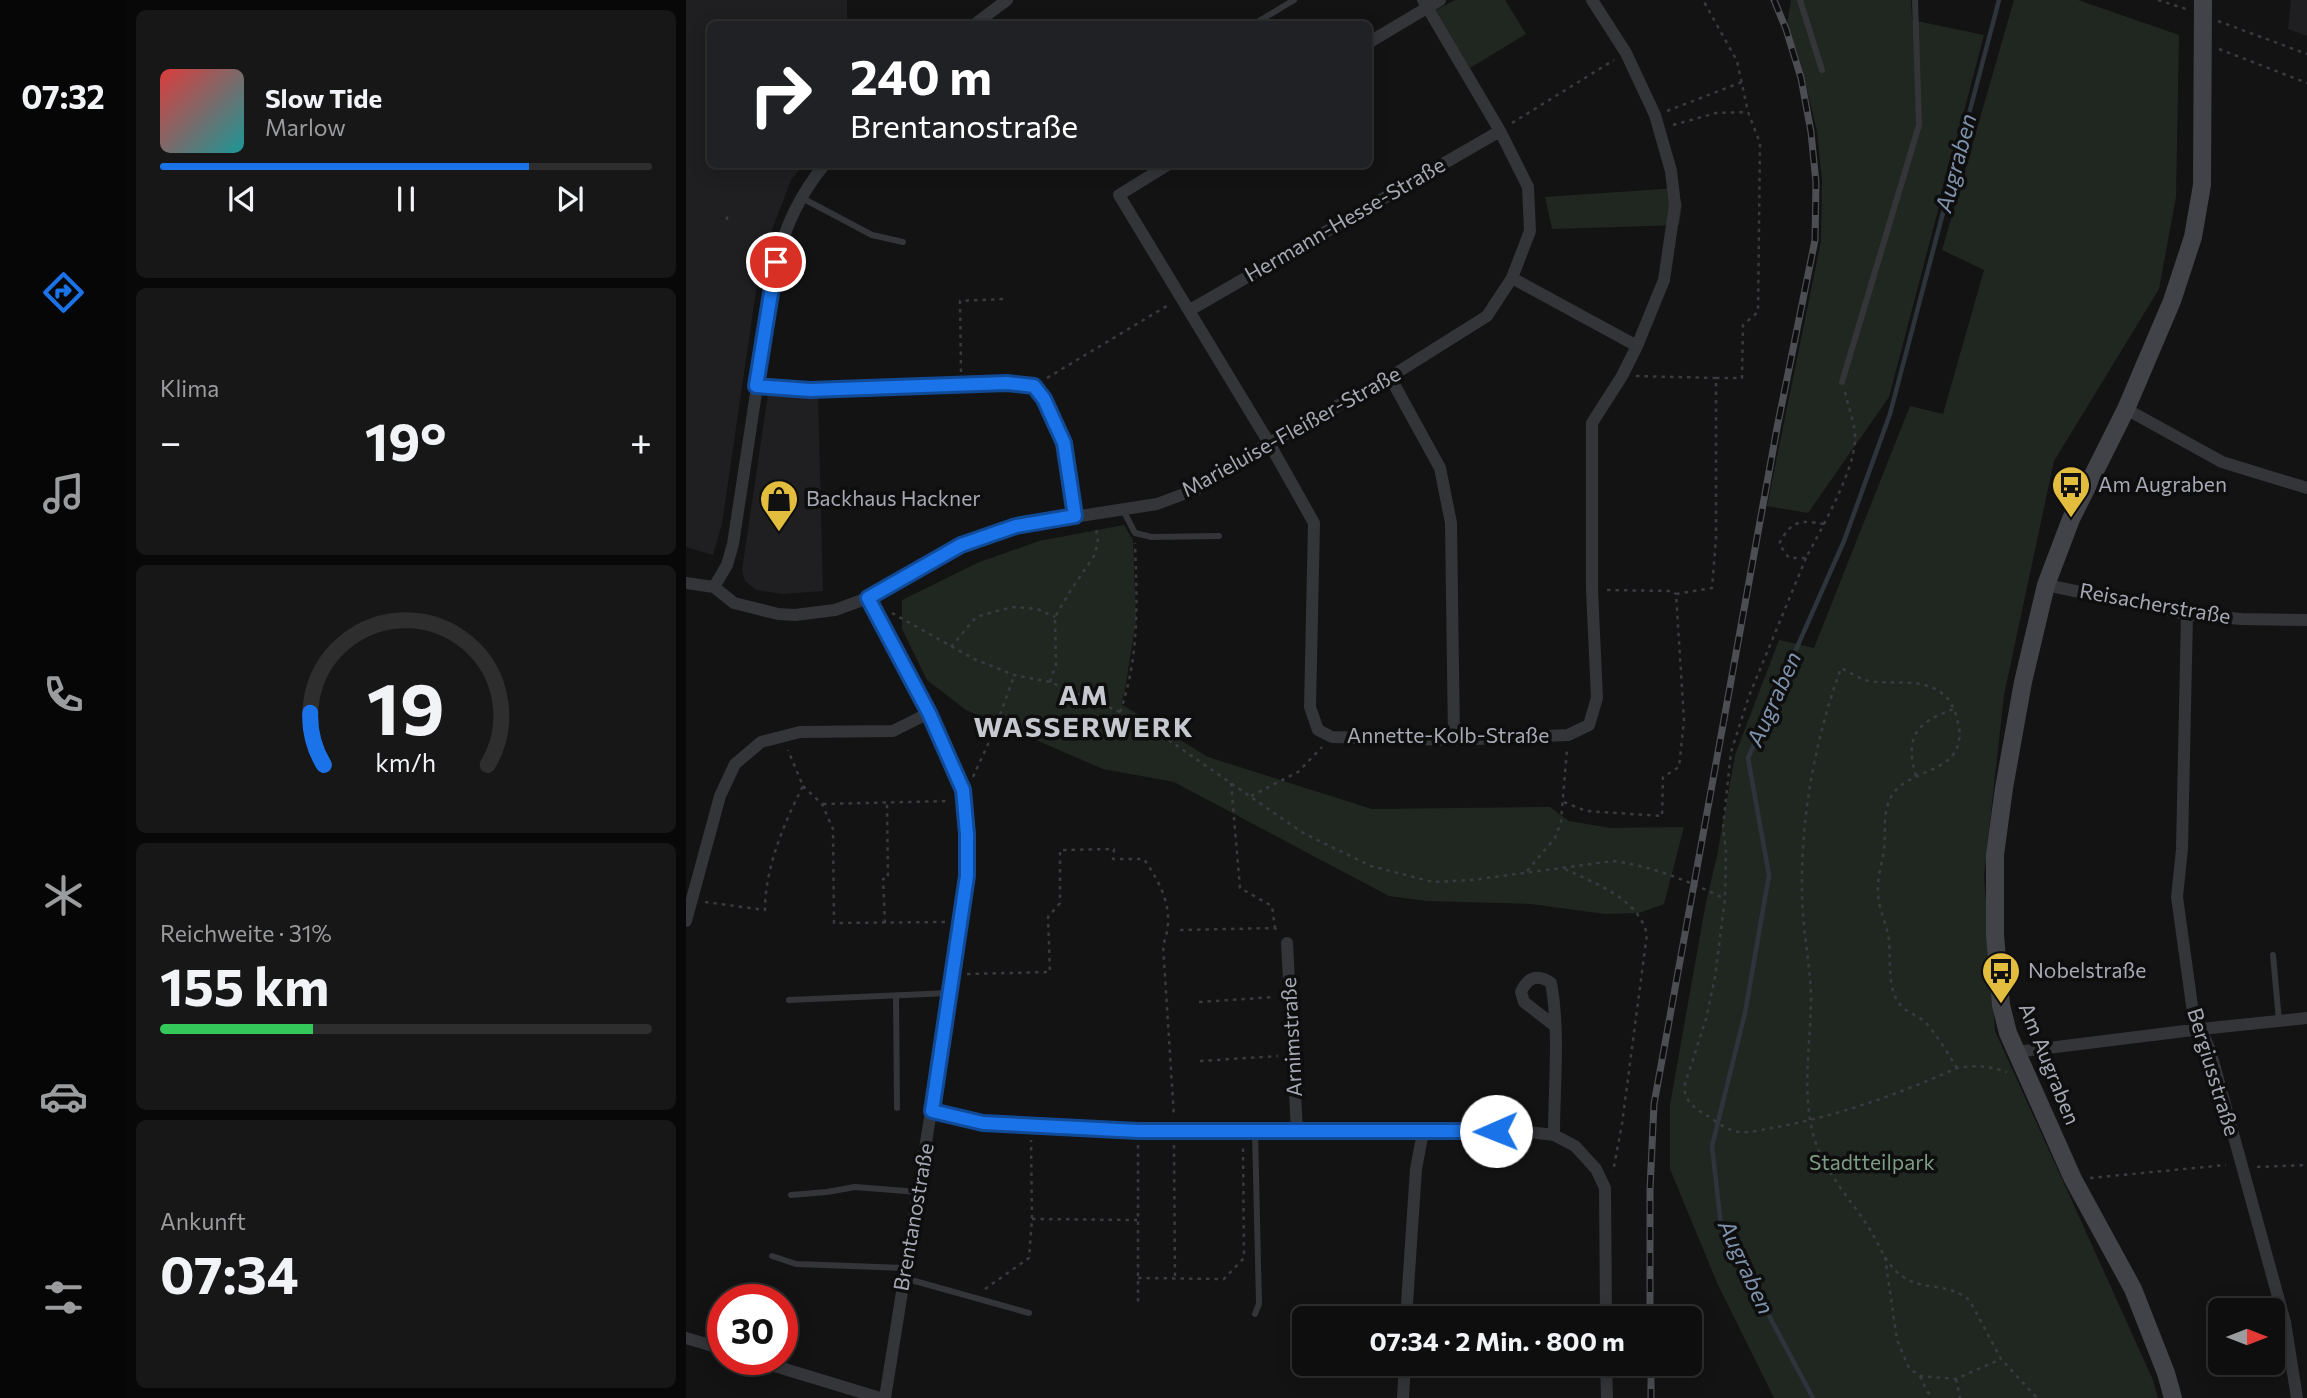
<!DOCTYPE html>
<html lang="de">
<head>
<meta charset="utf-8">
<style>
	body { margin:0; font-family:Commissioner,sans-serif; background:#171718; color:#f1f3f6; height:100vh; display:flex; flex-direction:column; font-size:26px; white-space:nowrap }
	* { box-sizing:border-box; margin:0 }
	p { font-size:23px; color:#9b9c9e }
	.icon { flex:none; width:38px; height:38px; fill:none; stroke:currentColor; stroke-width:2; stroke-linecap:round; stroke-linejoin:round }
	.map { position:relative; flex:1; overflow:hidden }
	.details { display:flex; flex-direction:column; gap:10px; padding:10px; background:#080808; width:560px }
	.details>* { flex:none }
	.hud { position:absolute; left:21px; top:21px; width:665px; height:147px; border-radius:10px; box-shadow:0 4px 18px #0003,0 0 0 2px #2e2e2f; background:#202124; color:#fff; overflow:hidden }
	.needle { width:46px; rotate:90deg }
	.fabs { position:absolute; left:1522px; top:1298px; display:grid; gap:14px }
	.fabs a { display:grid; place-items:center; width:77px; height:77px; border-radius:10px; background:#0e0e0f; box-shadow:0 4px 18px #0003,0 0 0 2px #2e2e2f; font-size:35px }
	.speed { position:absolute; left:21px; top:1284px; display:flex; gap:14px; font-size:35px; font-weight:700; text-align:center }
	.speed>* { display:grid; place-content:center; width:91px; height:91px; border-radius:50%; background:#0e0e0f; box-shadow:0 4px 18px #0003,0 0 0 2px #2e2e2f; line-height:1 }
	.speed .limit { border:10px solid #d22; background:#fff; color:#111 }
	.pin { position:absolute; display:grid; place-items:center; width:60px; height:60px; color:#fff; margin:-30px; border:4px solid #fff; border-radius:50%; box-shadow:0 2px 7px #0007 }
	.me { position:absolute; width:77px; margin:-38px; rotate:269deg; stroke-linejoin:round; filter:drop-shadow(0 0 5px #0008) }
	.turn { display:flex; align-items:center; gap:24px; height:147px; padding:0 28px; font-size:32px }
	.turn .icon { width:91px; height:91px; stroke-width:2.5 }
	.turn b { display:block; font-size:49px; line-height:60px }
	.big { font-size:52px; font-weight:700; line-height:1.1 }
	.details .tile { flex:1; display:flex; flex-direction:column; justify-content:center; gap:10px; min-width:0; padding:0 24px; border-radius:10px; background:#171718 }
	.details .dial { align-items:center; gap:0 }
	.dial svg { height:182px; overflow:visible; fill:none; stroke:#2e2e2f; stroke-width:7; stroke-linecap:round; text-anchor:middle }
	.dial text { fill:#f1f3f6; stroke:none }
	.song { display:flex; align-items:center; gap:21px }
	.cover { width:84px; height:84px; border-radius:10px; background:linear-gradient(135deg,hsl(0 70% 55%),hsl(180 70% 35%)) }
	.played { height:7px; border-radius:4px; background:linear-gradient(90deg,#1a73e8 75%,#2e2e2f 75%) }
	.keys { display:flex; justify-content:space-around; direction:ltr }
	.heat { display:flex; justify-content:space-between; align-items:center; font-size:38px; direction:ltr }
	.charge { height:10px; border-radius:5px; background:linear-gradient(90deg,#34c759 31%,#2e2e2f 0) }
	.trip { position:absolute; left:606px; top:1306px; width:410px; height:70px; border-radius:10px; background:#0e0e0f; box-shadow:0 4px 18px #0003,0 0 0 2px #2e2e2f; font-weight:700; line-height:70px; text-align:center }
	main { display:flex; flex:1; min-height:0 }
	.menu { display:flex; flex-direction:column; width:126px; justify-content:space-around; align-items:center; background:#060606; color:#9b9c9e }
	.menu .icon { width:49px; height:49px }
	.menu .on { color:#1a73e8 }
	.menu b { font-size:32px; color:#f1f3f6 }
	.map>svg:first-child { display:block }
	.built { fill:#1f1f21 }
	.green { fill:#202721 }
	.lines { fill:none; stroke-linecap:round; stroke-linejoin:round }
	.stream { stroke:#2d343c; stroke-width:4.5 }
	.path { stroke:#3a3b40; stroke-width:2.5; stroke-dasharray:3.5 5; stroke-linecap:butt }
	.lane { stroke:#343539; stroke-width:6 }
	.street { stroke:#343539; stroke-width:12 }
	.secondary { stroke:#424349; stroke-width:18 }
	.rail-casing { stroke:#4d4e54; stroke-width:7 }
	.rail { stroke:#0e0e0f; stroke-width:4.5; stroke-dasharray:13; stroke-linecap:butt }
	.route-casing { stroke:#114b97; stroke-width:18 }
	.route { stroke:#1a73e8; stroke-width:12 }
	.labels { text-anchor:middle; stroke-width:7; stroke-linejoin:round; paint-order:stroke }
	.street-label { font-size:21px; fill:#a6a8b4; stroke:#0e0e0f }
	.poi-label { font-size:21px; fill:#a6a8b4; stroke:#0e0e0f; text-anchor:start }
	.park-label { font-size:21px; fill:#7e9d83; stroke:#0e0e0f }
	.water-label { font-size:23px; font-style:italic; fill:#7f92ac; stroke:#0e0e0f }
	.district-label { font-size:28px; font-weight:bold; letter-spacing:2px; fill:#c6c8d0; stroke:#0e0e0f }
</style>
</head>
<body>
<main>
<nav class="menu">
<b>07:32</b>
<svg class="icon on" aria-label="directions" viewBox="0 0 24 24"><path d="M12 3l9 9-9 9-9-9zM9 14v-3h6M13 9l2 2-2 2"/></svg>
<svg class="icon" aria-label="music" viewBox="0 0 24 24"><path d="M9 18V5l10-2v13"/><circle cx="6" cy="18" r="3"/><circle cx="16" cy="16" r="3"/></svg>
<svg class="icon" aria-label="phone" viewBox="0 0 24 24"><path d="M5 4h4l2 5-3 2q2 4 5 5l2-3 5 2v4C11 20 4 13 5 4z"/></svg>
<svg class="icon" aria-label="climate" viewBox="0 0 24 24"><path d="M12 3v18M4 7l16 10M4 17L20 7"/></svg>
<svg class="icon" aria-label="car" viewBox="0 0 24 24"><path d="M5 17H2v-5l4-1 3-4h7l3 4 3 1v5h-3M9 17h6M6 11h13"/><circle cx="7" cy="17" r="2"/><circle cx="17" cy="17" r="2"/></svg>
<svg class="icon" aria-label="filters" viewBox="0 0 24 24"><path d="M4 7h16M4 17h16"/><circle cx="9" cy="7" r="2"/><circle cx="15" cy="17" r="2"/></svg>
</nav>
<section class="details">
<div class="tile">
<div class="song"><i class="cover"></i><div><b>Slow Tide</b><p>Marlow</p></div></div>
<div class="played"></div>
<div class="keys"><svg class="icon" aria-label="previous" viewBox="0 0 24 24"><path d="M18 5L8 12l10 7zM5 5v14"/></svg><svg class="icon" aria-label="pause" viewBox="0 0 24 24"><path d="M8 5v14M16 5v14"/></svg><svg class="icon" aria-label="next" viewBox="0 0 24 24"><path d="M6 5l10 7-10 7zM19 5v14"/></svg></div>
</div>
<div class="tile"><p>Klima</p>
<div class="heat"><a>−</a><b class="big">19°</b><a>+</a></div>
</div>
<div class="tile dial"><svg viewBox="0 0 100 80">
<path d="M14 69A42 42 0 1 1 86 69"/>
<path d="M14 69A42 42 0 0 1 8 46" stroke="#1a73e8"/>
<text x="50" y="56" font-size="32" font-weight="700">19</text>
<text x="50" y="72" font-size="11">km/h</text>
</svg></div>
<div class="tile"><p>Reichweite · 31%</p><b class="big">155 km</b><div class="charge"></div></div>
<div class="tile"><p>Ankunft</p><b class="big">07:34</b></div>
</section>
<div class="map">
<svg width="1621" height="1398" viewBox="0 0 1621 1398">
	<rect width="100%" height="100%" fill="#131314"/>
	<path class="built" d="M0,0H161V24H24V164L117,165L105,180L79,248L70,291L36,524L27,555L0,547Z
		M1605,0H1621V36L1602,29Z
		M82,394L132,395L137,591L97,594L70,590L59,581L56,570Z"/>
	<path class="green" d="M769,0H819L840,34L784,68L750,10Z
		M1105,0H1225L1226,20L1298,35L1203,397L1122,513L1081,506L1135,241L1136,181L1131,131L1118,77L1101,25Z
		M1328,0H1392L1493,35L1490,197L1473,289L1368,461L1318,695L1298,876L1309,1031L1467,1380L1472,1398H1088L1032,1285L984,1169V1105L1020,902L1031,856L1049,755L1093,640L1128,648L1224,406L1257,414L1298,270L1256,250Z
		M991,188L996,205L993,225L866,229L859,197Z
		M438,525L447,540L450,620L439,690L435,704L522,757L686,809L864,807L883,821L924,828L998,827L978,904L953,913L919,914L845,904L741,901L703,896L488,782L417,769L280,710L241,680L216,629V600L291,563L353,541Z"/>
	<g class="lines">
		<path class="stream" d="M1127,1398L1035,1226L1026,1146L1059,1013L1083,875L1062,758L1158,541L1204,414L1313,0"/>
		<path class="path" d="M1472,0L1500,9
			M1532,21L1621,54
			M1533,49L1621,83
			M981,111L1056,82
			M826,123L928,60
			M987,125L1030,113L1062,112
			M41,220V213
			M275,372L274,301L317,299
			M950,376L1030,378
			M361,378L484,304
			M1138,524C1113,520 1106,520 1093,544L1103,558H1120C1135,529 1168,472 1169,440C1170,425 1162,407 1159,392
			M1120,558L1063,696L1045,752L1037,827L1040,852L1039,899L1029,977L1020,1019L998,1087C999,1101 1008,1108 1020,1115C1028,1120 1038,1128 1048,1131C1058,1134 1071,1131 1080,1129C1146,1118 1211,1095 1271,1068C1290,1065 1303,1066 1321,1072
			M921,590L986,591L990,594
			M206,613L288,659L328,675L364,682L434,712L484,741L617,833L685,866L747,882L786,880L927,861C966,866 1003,881 1039,899
			M265,647L290,617L311,611L328,607L351,609L369,617
			M364,682L370,664L369,617L385,590L408,556L412,542L410,528
			M434,712C454,655 451,602 449,543
			M1230,776C1218,736 1231,722 1268,709
			M287,777L309,729L328,676
			M545,783L554,888L586,906L589,928
			M117,786L136,804L147,829L148,923L260,922
			M565,796L612,772L636,747
			M878,802L900,811L976,816L977,777L993,767L998,720L990,594L1026,588L1030,539V378H1056L1057,325L1072,312L1074,143L1062,112L1051,61L1017,0
			M137,804L264,801
			M879,869C909,884 951,897 961,934L936,1124L927,1172
			M841,871L869,838L875,822L881,749
			M19,902L79,910C79,868 98,823 117,786L102,750
			M199,923L197,879L202,878L201,802
			M494,930L589,928L593,933
			M281,974L364,972L362,917L374,903V850L428,849L427,859H458C476,886 490,912 477,945L488,1117
			M513,1002L589,997
			M514,1061L592,1056
			M1271,1068C1262,1054 1253,1038 1241,1024C1233,1015 1219,1013 1212,1002C1200,983 1206,955 1202,934C1199,920 1192,907 1192,892C1191,878 1196,864 1198,850C1200,836 1197,821 1201,808C1210,763 1280,781 1273,727C1271,717 1268,706 1261,698C1239,674 1204,687 1179,680C1171,677 1163,672 1155,668C1129,740 1115,815 1116,891C1116,927 1124,961 1125,997C1125,1046 1114,1096 1130,1144C1142,1176 1165,1200 1183,1228C1192,1242 1197,1257 1208,1269C1232,1295 1260,1279 1284,1301L1315,1359L1351,1398
			M452,1145V1303
			M488,1145L489,1278
			M1571,1167L1621,1165
			M1404,1178L1540,1165
			M346,1219L451,1220
			M1199,1257L1211,1340L1223,1368L1234,1376L1270,1379L1315,1359
			M452,1278L538,1279L558,1258L557,1145
			M299,1289L343,1258L346,1219L345,1140
			M1234,1376L1241,1391L1247,1398
			M1270,1379L1274,1398"/>
		<path class="lane" d="M1114,0L1136,70
			M568,24L608,0
			M116,198L186,235L217,242
			M1156,382L1233,125L1229,0
			M437,510L449,533L466,537L533,536
			M1587,955L1593,1021
			M210,996L211,1108
			M103,1000L264,993
			M569,1131L573,1304L569,1314
			M105,1195L141,1192L169,1187L232,1192
			M86,1256L110,1264L219,1268
			M218,1278L343,1313"/>
		<path class="street" d="M289,24L321,0
			M682,43L754,0
			M483,164L433,195L583,443L628,523L624,707L632,730L646,737L768,740L882,735L903,725L911,698L906,590V423L936,376L951,346L978,280L989,205L985,171L969,115L940,53L906,0
			M826,278L951,346
			M504,310L814,131
			M704,377L754,468L765,523L768,740
			M70,386L124,390L321,383L348,386C379,427 382,466 389,516
			M1440,409L1536,462L1621,488
			M0,583L28,587
			M1360,585L1501,614L1555,619L1621,620
			M28,587L48,603L92,614L109,615L149,610L182,598L275,545L330,526L471,504L511,489L583,443L704,377L801,316L826,278L844,231L842,187L814,131L737,0
			M28,587L41,565L47,544L90,262C100,225 114,194 139,164
			M182,598L243,713L277,790L281,834V876L264,993L199,1398
			M1501,614L1496,849L1491,897L1507,1013L1524,1050L1599,1322L1611,1398
			M0,921L34,796L49,764L75,742L114,732L207,731L243,713
			M601,943L611,1131
			M1330,1052L1515,1029L1621,1018
			M246,1111L297,1123L452,1131L737,1132L834,1131L868,1135L889,1146L910,1169L919,1188L920,1318
			M868,1135C868,1086 874,1031 865,983C851,973 841,978 835,992L838,1002L869,1026
			M720,1318L730,1169L737,1132
			M0,1338L37,1349
			M69,1360L194,1398
			M920,1363L921,1398
			M717,1398L719,1363"/>
		<path class="secondary" d="M1487,1398L1480,1373L1447,1289L1387,1179L1322,1033L1315,1005L1309,935V855L1318,788L1337,682L1360,585L1385,519L1440,409L1486,301L1507,237L1516,185L1517,0"/>
		<defs>
			<path id="rail" d="M964,1318V1189L968,1104L1091,428L1129,240L1130,183L1125,132L1115,78L1100,29L1088,0
				M965,1363V1398"/>
		</defs>
		<use href="#rail" class="rail-casing"/>
		<use href="#rail" class="rail"/>
	</g>
	<g class="lines">
		<defs>
			<path id="route" d="M90,262L70,386L124,390L321,383L348,386L358,399L378,443L389,516L330,526L275,545L182,598L243,713L277,790L281,834V876L246,1111L297,1123L452,1131H810"/>
		</defs>
		<use href="#route" class="route-casing"/>
		<use href="#route" class="route"/>
	</g>
	<defs>
		<symbol id="bus-pin" viewBox="-11 -11 22 30"><path d="M0 17L-7.5 6A9.5 9.5 0 1 1 7.5 6Z" fill="#e2bd3e" stroke="#0e0e0f"/><path d="M-5-6H5V4H4V6H2V4H-2V6H-4V4H-5ZM-3.5-4V0h7V-4ZM-3.5 1.2v1.5H-2V1.2ZM2 1.2v1.5H3.5V1.2Z" fill="#111"/></symbol>
		<symbol id="shop-pin" viewBox="-11 -11 22 30"><path d="M0 17L-7.5 6A9.5 9.5 0 1 1 7.5 6Z" fill="#e2bd3e" stroke="#0e0e0f"/><path d="M-5-2.5h2.3a2.7 3.5 0 0 1 5.4 0H5L5.5 6h-11ZM-1.5-2.5h3a1.5 2.3 0 0 0-3 0Z" fill="#111"/></symbol>
	</defs>
	<g fill-rule="evenodd">
		<use href="#bus-pin" x="1363" y="463" width="44" height="60"/>
		<use href="#shop-pin" x="71" y="477" width="44" height="60"/>
		<use href="#bus-pin" x="1293" y="949" width="44" height="60"/>
	</g>
	<g class="labels">
		<g class="street-label">
			<text transform="translate(659 220) rotate(-30)" y="7">Hermann-Hesse-Straße</text>
			<text transform="translate(605 432) rotate(-29)" y="7">Marieluise-Fleißer-Straße</text>
			<text transform="translate(1469 604) rotate(10)" y="7">Reisacherstraße</text>
			<text x="762" y="743">Annette-Kolb-Straße</text>
			<text transform="translate(606 1037) rotate(-93)" y="7">Arnimstraße</text>
			<text transform="translate(1363 1064) rotate(68)" y="7">Am Augraben</text>
			<text transform="translate(1527 1072) rotate(73)" y="7">Bergiusstraße</text>
			<text transform="translate(228 1217) rotate(-80)" y="7">Brentanostraße</text>
		</g>
		<g class="poi-label">
			<text x="1412" y="492">Am Augraben</text>
			<text x="120" y="506">Backhaus Hackner</text>
			<text x="1342" y="978">Nobelstraße</text>
		</g>
		<g class="park-label">
			<text x="1186" y="1170">Stadtteilpark</text>
		</g>
		<g class="water-label">
			<text transform="translate(1270 163) rotate(-75)" y="8">Augraben</text>
			<text transform="translate(1088 699) rotate(-66)" y="8">Augraben</text>
			<text transform="translate(1060 1267) rotate(65)" y="8">Augraben</text>
		</g>
		<g class="district-label">
			<text x="398" y="705">AM<tspan x="398" dy="32">WASSERWERK</tspan></text>
		</g>
	</g>
</svg>
<div class="fabs">
<a><svg class="needle" viewBox="-14 -14 28 28"><path d="M0-13l5 13h-10z" fill="#e53935"/><path d="M0 13l5-13h-10z" fill="#9b9c9e"/></svg></a>
</div>
<div class="speed"><div class="limit">30</div></div>
<div class="pin" style="left:90px;top:262px;background:#d93025"><svg class="icon" aria-label="arrive" viewBox="0 0 24 24"><path d="M6 21V4h12l-3 4 3 4H6"/></svg></div>
<svg class="me" style="left:810px;top:1131px" viewBox="-20 -20 40 40"><circle r="19" fill="#fff"/><path d="M0-13L10 11 0 6-10 11z" fill="#1a73e8"/></svg>
<div class="trip">07:34 · 2 Min. · 800 m</div>
<div class="hud">
<div class="turn"><svg class="icon" aria-label="right" viewBox="0 0 24 24"><path d="M7 20v-9h11M14 6l5 5-5 5"/></svg><div><b>240 m</b>Brentanostraße</div></div>
</div>
</div>
</main>
</body>
</html>
